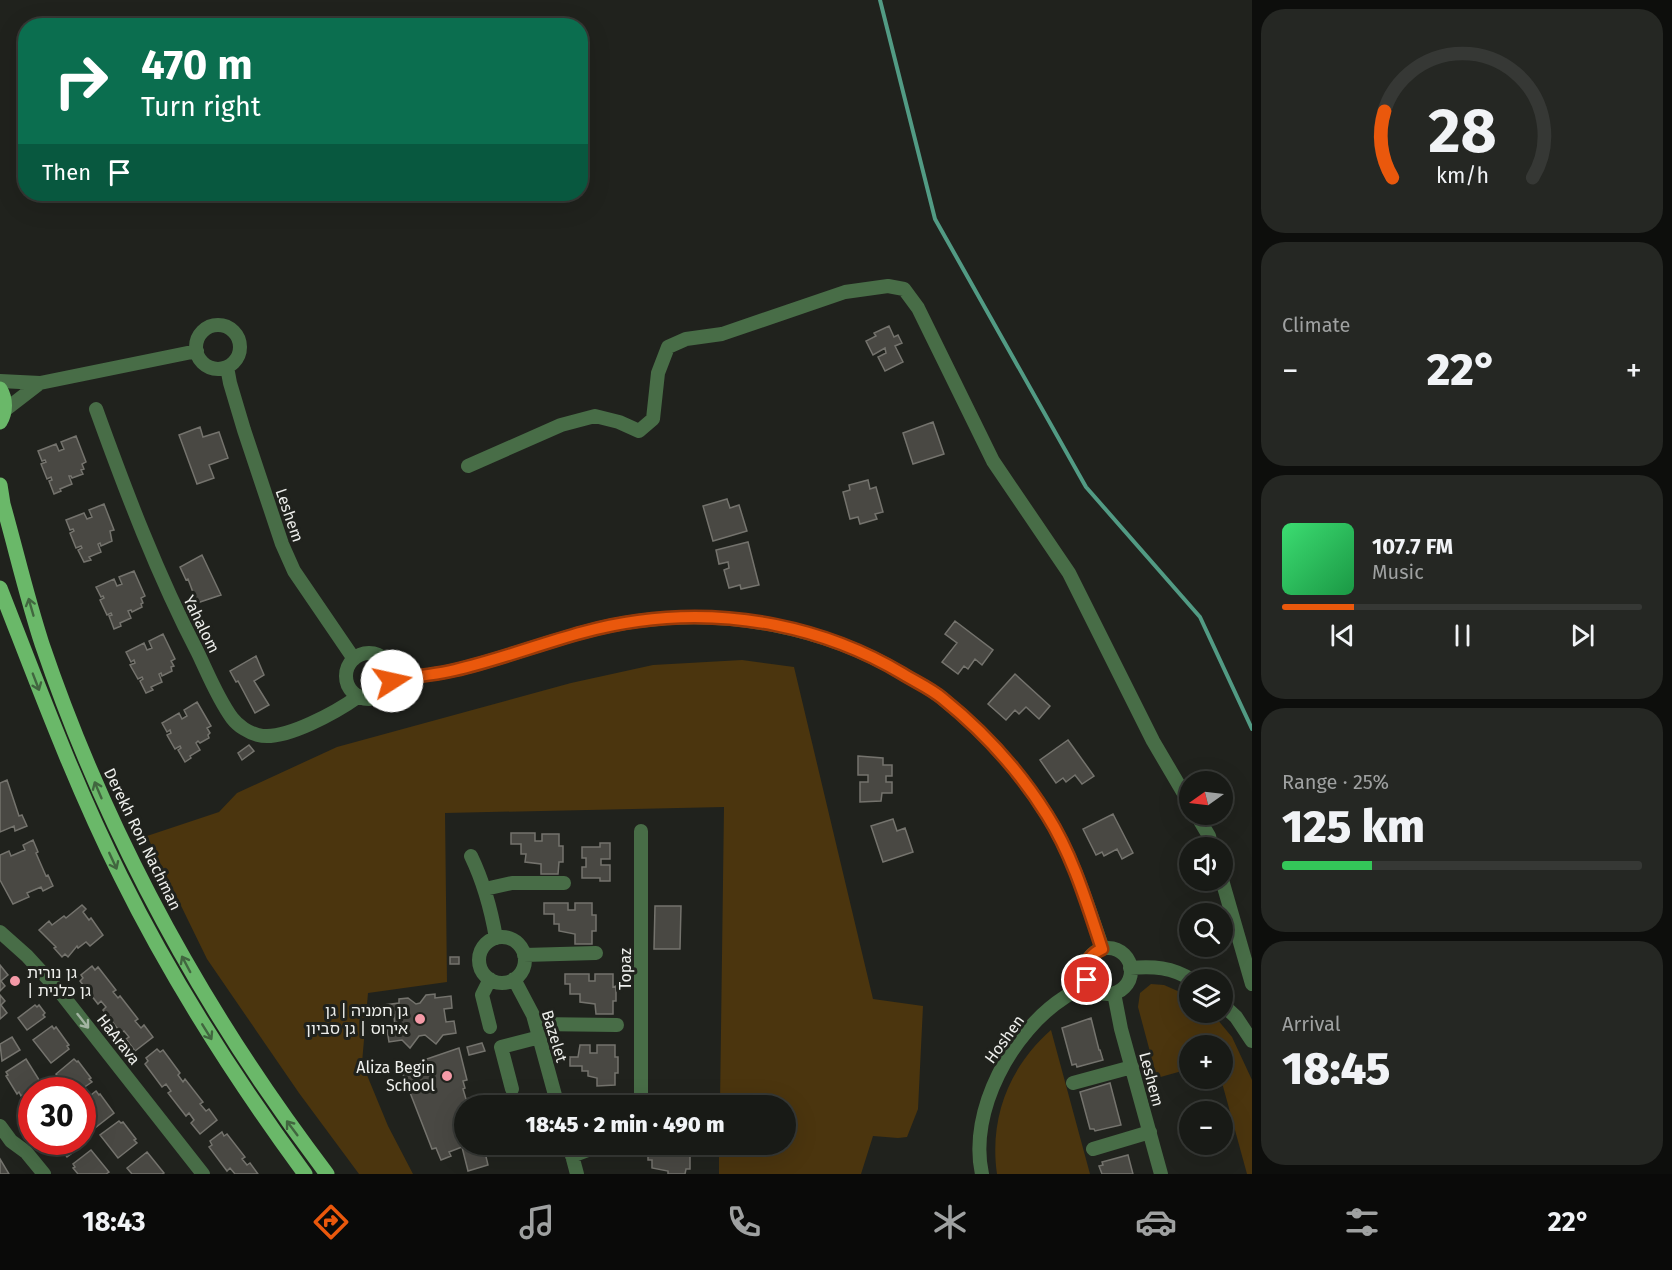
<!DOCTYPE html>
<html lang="en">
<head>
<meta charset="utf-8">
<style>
	body { margin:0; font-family:"Fira Sans","Noto Sans Hebrew",sans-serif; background:#252723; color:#f1f3f6; height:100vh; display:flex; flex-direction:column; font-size:22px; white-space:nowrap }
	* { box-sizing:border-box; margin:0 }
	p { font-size:20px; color:#9fa1a1 }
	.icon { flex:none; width:33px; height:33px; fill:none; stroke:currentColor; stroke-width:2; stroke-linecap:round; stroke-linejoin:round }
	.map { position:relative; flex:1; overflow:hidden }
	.drawer { display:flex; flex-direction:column; gap:9px; padding:9px; background:#0d0e0c; width:420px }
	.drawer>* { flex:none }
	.top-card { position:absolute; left:18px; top:18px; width:570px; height:183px; border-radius:24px; box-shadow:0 6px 24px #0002,0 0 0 2px #363835; background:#0b6e4f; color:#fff; overflow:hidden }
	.needle { width:39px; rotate:256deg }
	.controls { position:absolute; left:1179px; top:771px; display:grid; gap:12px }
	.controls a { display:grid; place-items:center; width:54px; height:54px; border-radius:50%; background:#181a16; box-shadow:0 6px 24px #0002,0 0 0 2px #363835; font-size:30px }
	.speed { position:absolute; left:18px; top:1077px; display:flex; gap:12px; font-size:30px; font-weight:700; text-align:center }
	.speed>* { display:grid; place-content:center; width:78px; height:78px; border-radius:50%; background:#181a16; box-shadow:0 6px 24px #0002,0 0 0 2px #363835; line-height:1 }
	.speed .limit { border:9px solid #d22; background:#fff; color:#111 }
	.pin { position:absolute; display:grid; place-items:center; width:51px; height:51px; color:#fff; margin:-26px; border:3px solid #fff; border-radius:50%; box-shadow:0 2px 6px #0007 }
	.me { position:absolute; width:66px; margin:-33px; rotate:80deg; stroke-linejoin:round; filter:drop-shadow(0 0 4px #0008) }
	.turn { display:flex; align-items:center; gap:21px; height:126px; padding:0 24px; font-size:27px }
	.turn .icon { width:78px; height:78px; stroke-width:2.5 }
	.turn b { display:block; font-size:42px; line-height:51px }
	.then { display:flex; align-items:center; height:57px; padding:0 24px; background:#0003; gap:12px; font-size:22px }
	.big { font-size:45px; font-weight:800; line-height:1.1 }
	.drawer .tile { flex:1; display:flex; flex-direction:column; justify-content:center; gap:9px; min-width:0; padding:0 21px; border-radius:24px; background:#252723 }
	.drawer .dial { align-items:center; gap:0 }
	.dial svg { height:156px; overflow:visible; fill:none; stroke:#363835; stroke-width:7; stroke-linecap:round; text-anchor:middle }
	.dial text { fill:#f1f3f6; stroke:none }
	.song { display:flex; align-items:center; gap:18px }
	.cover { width:72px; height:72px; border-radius:9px; background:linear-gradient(135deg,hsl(140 70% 55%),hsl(140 70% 35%)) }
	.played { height:6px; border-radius:3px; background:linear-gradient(90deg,#ea580c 20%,#363835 20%) }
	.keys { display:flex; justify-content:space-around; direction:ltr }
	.heat { display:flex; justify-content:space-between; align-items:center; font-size:33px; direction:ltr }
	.charge { height:9px; border-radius:4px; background:linear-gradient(90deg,#34c759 25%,#363835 0) }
	.trip { position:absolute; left:454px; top:1095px; width:342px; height:60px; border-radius:30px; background:#181a16; box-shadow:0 6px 24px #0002,0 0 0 2px #363835; font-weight:800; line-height:60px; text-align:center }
	.menu { display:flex; height:96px; justify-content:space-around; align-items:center; background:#0a0a09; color:#9fa1a1 }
	.menu .icon { width:42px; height:42px }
	.menu .selected { color:#ea580c }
	.menu b { font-size:27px; color:#f1f3f6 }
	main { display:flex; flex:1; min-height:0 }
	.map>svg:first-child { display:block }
	.green { fill:#4b350e }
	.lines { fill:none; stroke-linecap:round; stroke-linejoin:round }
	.stream { stroke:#529b84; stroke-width:4 }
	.building { fill:#494843; stroke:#74736d; stroke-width:1.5 }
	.minor { stroke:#486d47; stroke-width:14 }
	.major { stroke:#6ab869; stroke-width:15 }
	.oneway { stroke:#41663f }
	.oneway2 { stroke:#a3b4a2 }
	.route-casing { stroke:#983908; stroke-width:15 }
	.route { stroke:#ea580c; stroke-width:10 }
	.poi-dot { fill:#f49aa7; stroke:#20221d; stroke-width:2 }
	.labels { text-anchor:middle; stroke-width:6; stroke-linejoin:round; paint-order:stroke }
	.street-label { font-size:16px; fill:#eeefec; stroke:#20221d }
	.poi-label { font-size:16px; fill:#eeefec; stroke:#20221d; text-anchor:end }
</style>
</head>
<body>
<main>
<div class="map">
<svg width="1252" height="1174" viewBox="0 0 1252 1174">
	<rect width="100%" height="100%" fill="#20221d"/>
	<path class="green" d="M742,660L794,667L873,999L923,1006L918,1109L907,1137L898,1138L873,1136L861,1174H719V1145L786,1144V1106L720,1105L724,807L445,813L447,982L368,993L362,1063L388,1126L413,1174H359L299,1093L207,959L147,836L219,812L237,793L337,747L571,683L653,665Z
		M1151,984L1164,985L1189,996L1190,1012L1212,1013L1232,1037L1252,1080V1174H1247L1221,1079L1222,1078V1046H1190L1189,1069L1157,1078L1138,1007L1140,993Z
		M1051,1030L1090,1174H997C989,1118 1009,1067 1051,1030Z"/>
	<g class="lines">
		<path class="stream" d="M880,0L935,219L1086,487L1200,617L1252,729"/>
	</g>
	<path class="building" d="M889,326L894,337L898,335L902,343L895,346L903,362L885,371L878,357L886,353L885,348L873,355L866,341L876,336L874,333Z
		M933,422L944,454L913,464L903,433Z
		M200,427L203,437L219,432L228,458L209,465L214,478L197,484L179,435Z
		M76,436L86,462L82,464L84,469L81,470L83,474L72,478L71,476H69L72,484L60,489L61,491L54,494L49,481L52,480L51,477L47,479L41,464L46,462L45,460L42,461L38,451L56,444L59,451L64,449L61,442Z
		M868,480L870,489L876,487L883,512L875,514L877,519L860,524L858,517L850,519L843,492L850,490L849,485Z
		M727,499L730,508L739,505L747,531L713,541L703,506Z
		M104,504L114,530L110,531L112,541L101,546L100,543L98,544L101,552L89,557L91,560L84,562L78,550L82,548L81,546L76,548L70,533L74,531L73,529L70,530L66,520L84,513L87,519L92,517L89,510Z
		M748,542L759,585L741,589L740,585L729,588L724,570L729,568L728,562L719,564L716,550Z
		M202,555L221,595L197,603L188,579L186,580L180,567Z
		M134,571L145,596L141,598L143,603L141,604L142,607L132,612L131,610L128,611L131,618L120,623L121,626L114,629L109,616L112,615L111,613L107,615L100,600L104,598L103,596L101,597L96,587L114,579L117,586L122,584L119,577Z
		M955,621L993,650L982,665L975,659L968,669L964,666L958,674L942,662L957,643L945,634Z
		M163,634L175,659L171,661L174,666L171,667L172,671L162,676L161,673L159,674L162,682L151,687L153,690L146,693L140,681L143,679L142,677L138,679L130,665L135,663L134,660L131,662L126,652L144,643L147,650L152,648L149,641Z
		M256,656L264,675L254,681L269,705L255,713L238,681L236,682L230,671Z
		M1015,674L1050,706L1039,719L1026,707L1019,714L1015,710L1006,720L988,704Z
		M197,702L211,726L207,728L210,733L208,735L209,738L200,743L198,741L196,743L200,750L190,756L191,758L185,762L178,750L181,748L180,746L175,749L167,735L171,733L170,730L167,732L162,723L179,713L182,719L187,716L184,710Z
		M1068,740L1094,776L1082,784L1075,775L1066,782L1063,778L1056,783L1040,760Z
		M249,745L254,751L242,760L238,753Z
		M858,756L883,758V765H892V776H886V782H892V793H882L881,801L860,802V782H868V775H858Z
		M7,780L19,816L22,815L27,826L15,831L14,826L0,832V783Z
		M1113,814L1133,853L1122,859L1117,849L1104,856L1102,852L1096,855L1083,829Z
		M893,819L897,831L905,828L913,852L883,862L871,826Z
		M511,833H535V841H542V834H559V846H563V862H559L558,874H541V864L525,862L526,854H521V844H511Z
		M33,840L38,852L36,853L46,876L48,875L53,886L43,891L41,887L27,893L29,897L13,904L0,880V855L9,851L11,856L25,850L23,845Z
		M600,843H610V859H601V865H610V881H600V878H582V867H586V858H582V847H600Z
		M544,903H568V910H575V903H592V915H596V931H592V944H575V934L559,931V924H554V914H544Z
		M82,905L86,909L83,912L89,920L91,918L103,935L90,946L86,942L78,948L77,946L68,957L65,954L62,957L54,948L56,947L39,930L49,921L52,925L64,916L66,918Z
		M655,906H681L680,949H654Z
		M450,957H459V964H450Z
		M0,965L8,975L1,981L5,986L0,991Z
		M92,966L95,970L98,967L116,990L113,992L118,998L120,996L138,1019L135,1021L141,1028L144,1025L153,1037L135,1051L126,1039L129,1037L124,1031L121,1033L103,1010L106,1007L101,1001L98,1004L80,981L83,978L81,975Z
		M565,974H589V981H595V974H613V987L616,986V1001H613V1014H596L595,1004L580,1002V994H570V984H565Z
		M435,994V998L451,996L452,1008L444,1009L446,1022L454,1021L456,1033L443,1035L436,1044L425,1035L419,1036L410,1048L402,1040L389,1042L387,1030L395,1029L394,1015L385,1017L384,1005L399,1003V999L408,998L416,1004L420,1003L426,995Z
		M0,995L5,1001L1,1005L7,1013L0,1019Z
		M35,1005L37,1007L39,1005L45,1013L43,1015L45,1017L27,1030L18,1018Z
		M1091,1018L1099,1050H1100L1103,1060L1077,1067L1076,1064L1072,1065L1062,1028Z
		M52,1026L54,1029L56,1027L69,1045L67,1046L69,1049L51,1063L33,1040Z
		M12,1037L20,1050L2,1061L0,1044Z
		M482,1043L485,1051L469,1055L467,1047Z
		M580,1045H590V1053H597V1045H615V1057H618V1073H615V1085L597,1086V1078L588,1076V1071H582V1066H570V1057H578Z
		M459,1048L467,1080L463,1081L465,1088L463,1089L466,1099L470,1098L472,1106H465V1144H483L488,1165L468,1171L462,1147L449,1152L451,1156L441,1160L436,1148L432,1149L402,1072L417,1066L418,1069L423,1067L421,1061Z
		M157,1049L160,1052L163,1050L180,1073L178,1075L183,1082L185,1079L203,1102L200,1104L206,1111L209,1109L217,1120L200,1134L191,1123L194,1120L189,1113L186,1116L168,1093L171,1091L166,1084L162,1087L145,1064L148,1061L146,1058Z
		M26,1059L41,1083L21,1096L19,1092L17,1094L6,1076L8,1075L6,1072Z
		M74,1059L77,1062L78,1061L91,1078L89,1079L92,1082L80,1090H69L56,1074Z
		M1110,1083L1121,1125L1095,1131L1094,1129H1090L1080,1092Z
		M96,1091L99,1095L100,1094L114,1113L95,1128L82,1112V1102Z
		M32,1099V1116L26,1107L29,1105L27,1103Z
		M119,1121L121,1123L123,1122L136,1139L134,1140L137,1143L118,1158L100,1135Z
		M222,1132L224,1136L227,1134L245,1157L242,1159L247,1165L250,1163L258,1174H235L230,1168L227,1171L209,1147L212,1145L210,1141Z
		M82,1139L85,1143L67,1157L65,1154L63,1155L52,1142H82Z
		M637,1144H662V1147L668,1148V1144H686V1153H690V1169H686L685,1174H668V1171L652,1168V1160H648V1150H637Z
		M91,1150L109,1172L106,1174H78L73,1168L75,1167L73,1164Z
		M147,1152L164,1173L162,1174H132L127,1168Z
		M1128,1155L1133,1174H1102L1099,1166L1103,1165L1102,1162Z
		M0,1159L9,1174H0Z"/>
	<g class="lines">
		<path class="minor" d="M196 347a22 22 0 1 1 44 0a22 22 0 1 1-44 0Z
			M227,367L230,383L244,430L282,544L294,571L354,659
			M0,381L40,383L197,351
			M96,409C126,492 157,574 198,653C208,674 218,699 232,718C238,726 249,733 258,735C284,742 338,711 359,696
			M5,410L40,383
			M468,466L561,425L595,416L619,422L639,431L653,419L658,373L668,347L686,339L722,334L845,292L888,286L904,289L918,308L993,461L1069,573L1153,741L1190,804
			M346 676a23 23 0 1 1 46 0a23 23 0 1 1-46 0Z
			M392,679C413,677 434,675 455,670C516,656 575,629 638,621C728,609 825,627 903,674C916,682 930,688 942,698C983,731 1019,770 1047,815C1073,856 1087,904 1103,949
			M1196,814L1209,836L1212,848
			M471,856C484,883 491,909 496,938
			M1222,880L1252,984
			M485,889L512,883H564
			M0,932L27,956L60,992L203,1174
			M479 960a23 23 0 1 1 46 0a23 23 0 1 1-46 0Z
			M1085 971a23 23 0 1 1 46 0a23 23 0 1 1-46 0Z
			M524,955L596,953
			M1130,968C1153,966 1172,967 1192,980
			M490,979L482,995L490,1027
			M514,979L533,1015L558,1106
			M1114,993L1121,1029L1161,1174
			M1222,1004L1236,1017L1252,1041
			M536,1024L617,1025
			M1073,1083L1132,1067
			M512,1089L501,1047L540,1037
			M616,1106L618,1105
			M641,1106V831
			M0,1126L11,1141L26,1152L44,1174
			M569,1144L577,1174
			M1093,1149L1150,1132
			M572,1156L604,1144
			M982,1174C968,1111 1012,1031 1065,997C1072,992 1082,989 1090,985"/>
		<path class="major" d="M0,389C6,399 6,412 0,422
			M0,485L3,504C16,550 27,598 42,644C108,838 203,1011 327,1174
			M0,588C38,685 74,783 121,877C173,982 236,1080 305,1174"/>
	</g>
	<defs><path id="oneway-shaft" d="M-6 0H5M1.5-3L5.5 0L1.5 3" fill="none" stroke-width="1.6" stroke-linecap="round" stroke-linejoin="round" transform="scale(1.5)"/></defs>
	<g class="oneway">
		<use href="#oneway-shaft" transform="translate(31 607) rotate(-106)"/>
		<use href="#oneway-shaft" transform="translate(36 682) rotate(69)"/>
		<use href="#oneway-shaft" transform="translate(98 790) rotate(-113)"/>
		<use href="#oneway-shaft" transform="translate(113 861) rotate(65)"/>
		<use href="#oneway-shaft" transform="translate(186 964) rotate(-118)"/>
		<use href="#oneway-shaft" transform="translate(207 1032) rotate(58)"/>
		<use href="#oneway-shaft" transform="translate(292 1128) rotate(-127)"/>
	</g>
	<use class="oneway2" href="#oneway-shaft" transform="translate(83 1021) rotate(52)"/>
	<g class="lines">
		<defs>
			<path id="route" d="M392,681V679C413,677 434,675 455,670C516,656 575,629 638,621C729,608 825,627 903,674C916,682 930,688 942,698C983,731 1019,770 1047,815C1073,856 1087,904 1102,949C1088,955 1084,965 1087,980"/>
		</defs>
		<use href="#route" class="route-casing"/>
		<use href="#route" class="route"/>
	</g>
	<g class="poi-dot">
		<circle cx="15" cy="981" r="6"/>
		<circle cx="420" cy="1019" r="6"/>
		<circle cx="447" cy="1076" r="6"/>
	</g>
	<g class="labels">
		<g class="street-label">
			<text transform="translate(290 515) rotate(71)" y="6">Leshem</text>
			<text transform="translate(202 624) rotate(64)" y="6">Yahalom</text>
			<text transform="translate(143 839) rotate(64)" y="6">Derekh Ron Nachman</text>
			<text transform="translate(625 969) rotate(-90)" y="6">Topaz</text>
			<text transform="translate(555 1036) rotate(73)" y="6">Bazelet</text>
			<text transform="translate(119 1039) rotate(52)" y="6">HaArava</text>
			<text transform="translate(1004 1039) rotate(-54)" y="6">Hoshen</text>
			<text transform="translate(1152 1079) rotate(75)" y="6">Leshem</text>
		</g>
		<g class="poi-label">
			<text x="27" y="978" text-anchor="start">גן נורית<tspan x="27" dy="18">| גן כלנית</tspan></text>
			<text x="408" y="1016">גן חמניה | גן<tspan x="408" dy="18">אירוס | גן סביון</tspan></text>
			<text x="435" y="1073">Aliza Begin<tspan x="435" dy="18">School</tspan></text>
		</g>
	</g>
</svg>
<div class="controls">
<a><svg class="needle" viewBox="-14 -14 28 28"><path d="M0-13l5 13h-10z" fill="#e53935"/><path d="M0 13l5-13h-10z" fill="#9fa1a1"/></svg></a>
<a><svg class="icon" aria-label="sound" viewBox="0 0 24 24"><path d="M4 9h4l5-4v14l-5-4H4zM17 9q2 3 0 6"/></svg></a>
<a><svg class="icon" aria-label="search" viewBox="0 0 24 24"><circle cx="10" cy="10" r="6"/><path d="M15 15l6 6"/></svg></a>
<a><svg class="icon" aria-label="layers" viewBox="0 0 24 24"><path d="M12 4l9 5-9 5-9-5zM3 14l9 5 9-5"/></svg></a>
<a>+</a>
<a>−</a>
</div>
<div class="speed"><div class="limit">30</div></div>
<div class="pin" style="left:1087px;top:980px;background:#d93025"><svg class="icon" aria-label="arrive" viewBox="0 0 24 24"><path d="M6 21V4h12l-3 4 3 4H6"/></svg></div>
<svg class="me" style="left:392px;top:681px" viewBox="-20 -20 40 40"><circle r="19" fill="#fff"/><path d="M0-13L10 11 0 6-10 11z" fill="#ea580c"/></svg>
<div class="trip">18:45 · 2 min · 490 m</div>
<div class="top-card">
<div class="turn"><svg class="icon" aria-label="right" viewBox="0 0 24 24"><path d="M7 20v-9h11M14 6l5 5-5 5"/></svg><div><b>470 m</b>Turn right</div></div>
<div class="then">Then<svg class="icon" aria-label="arrive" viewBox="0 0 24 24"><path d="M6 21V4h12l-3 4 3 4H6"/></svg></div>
</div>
</div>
<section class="drawer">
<div class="tile dial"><svg viewBox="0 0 100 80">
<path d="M14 69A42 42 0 1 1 86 69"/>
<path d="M14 69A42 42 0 0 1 10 35" stroke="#ea580c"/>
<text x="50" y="56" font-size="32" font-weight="700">28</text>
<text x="50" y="72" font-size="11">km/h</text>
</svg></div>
<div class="tile"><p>Climate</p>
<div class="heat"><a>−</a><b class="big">22°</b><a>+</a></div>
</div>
<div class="tile">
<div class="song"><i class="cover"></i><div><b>107.7 FM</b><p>Music</p></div></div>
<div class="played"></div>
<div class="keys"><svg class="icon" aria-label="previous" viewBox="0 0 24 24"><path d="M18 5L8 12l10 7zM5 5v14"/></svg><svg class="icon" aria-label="pause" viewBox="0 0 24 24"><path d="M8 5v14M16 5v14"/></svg><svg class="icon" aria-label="next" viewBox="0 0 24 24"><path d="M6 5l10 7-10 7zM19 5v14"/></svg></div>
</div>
<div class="tile"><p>Range · 25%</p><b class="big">125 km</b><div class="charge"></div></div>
<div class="tile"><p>Arrival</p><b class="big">18:45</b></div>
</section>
</main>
<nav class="menu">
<b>18:43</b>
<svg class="icon selected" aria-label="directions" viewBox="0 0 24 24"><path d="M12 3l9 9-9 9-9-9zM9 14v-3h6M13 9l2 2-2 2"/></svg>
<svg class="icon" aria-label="music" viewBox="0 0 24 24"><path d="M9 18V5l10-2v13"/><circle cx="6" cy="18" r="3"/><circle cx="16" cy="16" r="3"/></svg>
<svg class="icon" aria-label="phone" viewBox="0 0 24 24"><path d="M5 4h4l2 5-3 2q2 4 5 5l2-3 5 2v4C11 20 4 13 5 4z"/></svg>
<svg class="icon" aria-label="climate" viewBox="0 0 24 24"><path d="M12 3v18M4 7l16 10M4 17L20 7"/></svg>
<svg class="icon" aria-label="car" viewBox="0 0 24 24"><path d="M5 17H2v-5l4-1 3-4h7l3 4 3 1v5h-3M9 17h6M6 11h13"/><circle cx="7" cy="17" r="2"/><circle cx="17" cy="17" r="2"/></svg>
<svg class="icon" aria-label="filters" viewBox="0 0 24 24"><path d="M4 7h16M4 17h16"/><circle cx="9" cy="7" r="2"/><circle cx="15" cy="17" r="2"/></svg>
<b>22°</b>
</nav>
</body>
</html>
